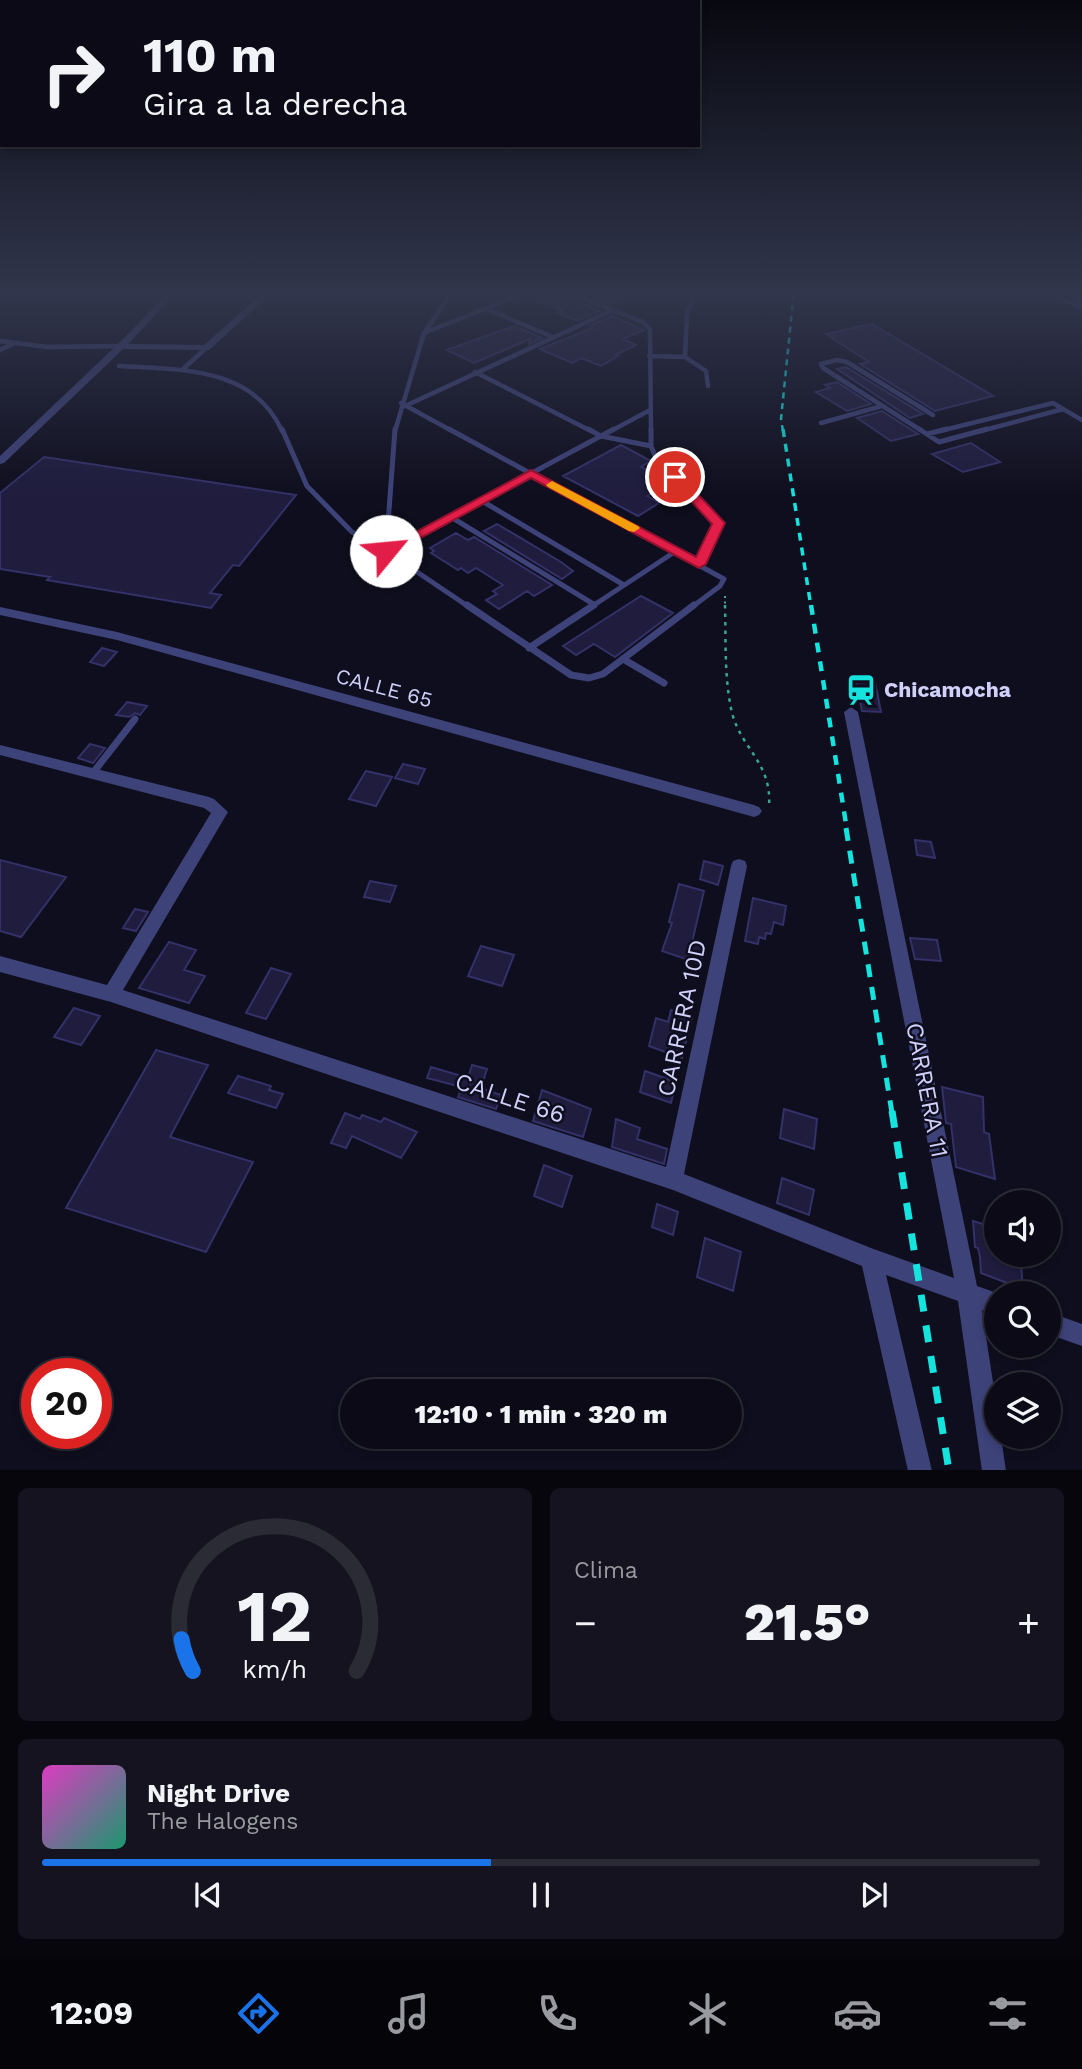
<!DOCTYPE html>
<html lang="es">
<head>
<meta charset="utf-8">
<style>
	body { margin:0; font-family:"Work Sans",sans-serif; background:#14131f; color:#f1f3f6; height:100vh; display:flex; flex-direction:column; font-size:26px; white-space:nowrap }
	* { box-sizing:border-box; margin:0 }
	p { font-size:23px; color:#9a9aa1 }
	.icon { flex:none; width:38px; height:38px; fill:none; stroke:currentColor; stroke-width:2; stroke-linecap:round; stroke-linejoin:round }
	.map { position:relative; height:1470px; overflow:hidden }
	.sheet { display:flex; flex-direction:column; gap:18px; padding:18px; background:#06060c; flex:1 }
	.sheet>* { flex:none }
	.hud { position:absolute; left:0px; top:0px; width:700px; height:147px; box-shadow:0 4px 10px #0003,0 0 0 2px #2b2b35; background:#0b0a16; color:#f1f3f6; overflow:hidden }
	.buttons { position:absolute; left:984px; top:1190px; display:grid; gap:14px }
	.buttons a { display:grid; place-items:center; width:77px; height:77px; border-radius:50%; background:#0b0a16; box-shadow:0 4px 10px #0003,0 0 0 2px #2b2b35; font-size:35px }
	.speed { position:absolute; left:21px; top:1358px; display:flex; gap:14px; font-size:35px; font-weight:700; text-align:center }
	.speed>* { display:grid; place-content:center; width:91px; height:91px; border-radius:50%; background:#0b0a16; box-shadow:0 4px 10px #0003,0 0 0 2px #2b2b35; line-height:1 }
	.speed .limit { border:10px solid #d22; background:#fff; color:#111 }
	.pin { position:absolute; display:grid; place-items:center; width:60px; height:60px; color:#fff; margin:-30px; border:4px solid #fff; border-radius:50%; box-shadow:0 2px 7px #0007 }
	.me { position:absolute; width:77px; margin:-38px; rotate:62deg; stroke-linejoin:round; filter:drop-shadow(0 0 5px #0008) }
	.turn { display:flex; align-items:center; gap:24px; height:147px; padding:0 28px; font-size:32px }
	.turn .icon { width:91px; height:91px; stroke-width:2.5 }
	.turn b { display:block; font-size:49px; line-height:60px }
	.big { font-size:52px; font-weight:800; line-height:1.1 }
	.sheet .card { flex:1; display:flex; flex-direction:column; justify-content:center; gap:10px; min-width:0; padding:0 24px; border-radius:10px; background:#14131f }
	.sheet .dial { align-items:center; gap:0 }
	.dial svg { height:182px; overflow:visible; fill:none; stroke:#2b2b35; stroke-width:7; stroke-linecap:round; text-anchor:middle }
	.dial text { fill:#f1f3f6; stroke:none }
	.song { display:flex; align-items:center; gap:21px }
	.cover { width:84px; height:84px; border-radius:10px; background:linear-gradient(135deg,hsl(310 70% 55%),hsl(160 70% 35%)) }
	.played { height:7px; border-radius:4px; background:linear-gradient(90deg,#1a73e8 45%,#2b2b35 45%) }
	.keys { display:flex; justify-content:space-around; direction:ltr }
	.heat { display:flex; justify-content:space-between; align-items:center; font-size:38px; direction:ltr }
	.sheet .tiles { flex:1; display:grid; gap:18px; grid-template-columns:1fr 1fr }
	.card:last-child { grid-column:span 2 }
	.trip { position:absolute; left:340px; top:1379px; width:402px; height:70px; border-radius:35px; background:#0b0a16; box-shadow:0 4px 10px #0003,0 0 0 2px #2b2b35; font-weight:800; line-height:70px; text-align:center }
	.dock { display:flex; height:112px; justify-content:space-around; align-items:center; background:#040409; color:#9a9aa1 }
	.dock .icon { width:49px; height:49px }
	.dock .selected { color:#1a73e8 }
	.dock b { font-size:32px; color:#f1f3f6 }
	.map>svg:first-child { display:block }
	.building { fill:#1f1c3e; stroke:#343068; stroke-width:2 }
	.lines { fill:none; stroke-linecap:round; stroke-linejoin:round }
	.path-far1 { stroke:#38a792; stroke-width:2; stroke-dasharray:2 3.5; stroke-linecap:butt }
	.path { stroke:#38a792; stroke-width:2.5; stroke-dasharray:3.5 5; stroke-linecap:butt }
	.lane-far2 { stroke:#3d4279; stroke-width:4.5 }
	.lane-far1 { stroke:#3d4279; stroke-width:5 }
	.lane { stroke:#3d4279; stroke-width:7 }
	.street { fill:#3d4279; fill-rule:evenodd }
	.rail-far4 { stroke:#14e3de; stroke-width:2.5; stroke-dasharray:6 5; stroke-linecap:butt }
	.rail-far3 { stroke:#14e3de; stroke-width:3.5; stroke-dasharray:8 7; stroke-linecap:butt }
	.rail-far2 { stroke:#14e3de; stroke-width:4.5; stroke-dasharray:10 9; stroke-linecap:butt }
	.rail-far1 { stroke:#14e3de; stroke-width:5; stroke-dasharray:13 10; stroke-linecap:butt }
	.rail { stroke:#14e3de; stroke-width:7; stroke-dasharray:17 14; stroke-linecap:butt }
	.route { fill:#e11d48; stroke:#92132f; stroke-width:2 }
	.slow { fill:#f59e0b }
	.labels { text-anchor:middle; stroke-width:5; stroke-linejoin:round; paint-order:stroke }
	.street-label { font-size:21px; fill:#d0d0fb; stroke:#0f0e1e }
	.poi-label { font-size:21px; font-weight:bold; fill:#d0d0fb; stroke:#0f0e1e; text-anchor:start }
	.near-street-label { font-size:24px; fill:#d0d0fb; stroke:#0f0e1e }
</style>
</head>
<body>
<div class="map">
<svg width="1082" height="1471" viewBox="0 0 1082 1471">
	<rect width="100%" height="100%" fill="#0f0e1e"/>
	<path class="building" d="M535,291H558L561,295L600,311L577,321L557,313L563,311L527,297Z
		M577,291H640L610,304Z
		M612,316L644,330L623,339L636,345L615,355L618,356L601,366L581,358L572,363L540,349L593,328L589,326Z
		M872,324L993,396L935,411L860,364L869,362L826,334Z
		M514,326L542,338L529,344L530,339L474,363L447,350Z
		M846,367L923,414L910,418L837,369Z
		M837,382L871,404L847,411L816,392L830,388L825,385Z
		M882,411L915,432L918,434L891,441L857,418Z
		M971,443L1000,462L963,472L932,454Z
		M621,445L651,461L641,467L671,482L647,496L659,503L638,516L563,476Z
		M44,457L296,495L239,566L233,565L210,593L221,595L211,608L47,580L50,577L0,569V493Z
		M497,524L561,562L573,571L562,579L484,531Z
		M456,533L468,540L474,537L552,585L534,596L527,591L499,609L486,600L497,594L493,591L503,585L476,568L468,573L461,568L458,570L431,553L434,551L430,548Z
		M641,596L673,613L615,657L594,644L576,655L563,646Z
		M102,648L117,652L104,666L90,662Z
		M855,676L874,677L881,712L862,711Z
		M127,702L147,706L140,715L135,713L129,717L116,715Z
		M90,744L105,748L93,763L78,758Z
		M403,764L425,769L418,784L395,778Z
		M366,771L392,777L376,806L349,799Z
		M915,840L931,842L935,858L917,855Z
		M0,860L66,877L21,937L0,931Z
		M704,861L723,866L718,885L700,879Z
		M370,881L396,886L390,902L364,897Z
		M679,884L704,891L693,938L694,942L705,946L700,964L662,951L672,923L669,922Z
		M753,898L786,906L783,925L774,922L771,934L766,933L765,939L759,937L758,944L745,941Z
		M135,909L148,912L136,931L123,928Z
		M910,938L937,940L941,961L915,959Z
		M169,942L196,950L184,970L205,976L189,1003L139,988Z
		M481,946L514,955L502,986L468,976Z
		M271,968L291,974L266,1019L246,1013Z
		M74,1008L100,1016L81,1045L54,1037Z
		M671,1010L692,1017L682,1058L649,1046L656,1018L668,1022Z
		M156,1050L208,1065L170,1137L253,1162L206,1252L66,1208Z
		M472,1065L487,1069L481,1088L501,1095L496,1109L458,1097L462,1087L427,1078L431,1067L468,1078Z
		M645,1071L676,1082L671,1103L640,1092Z
		M238,1076L271,1086L269,1090L283,1094L276,1108L228,1093Z
		M942,1087L983,1097L984,1132L989,1134L995,1179L956,1167L951,1124L946,1123Z
		M542,1090L591,1109L583,1137L533,1121Z
		M784,1109L817,1119L814,1149L780,1138Z
		M345,1113L360,1119L362,1115L381,1122L384,1118L417,1132L401,1158L352,1136L346,1148L331,1143Z
		M616,1119L640,1128L637,1139L667,1149L664,1164L612,1147Z
		M544,1165L572,1176L562,1207L534,1196Z
		M782,1178L814,1190L809,1215L777,1203Z
		M657,1204L678,1212L673,1235L652,1227Z
		M973,1221L996,1228V1255H1010V1260L1021,1264L1023,1289L981,1273L980,1257L978,1248L975,1247Z
		M705,1238L741,1252L733,1291L697,1277Z"/>
	<g class="lines">
		<path class="path-far1" d="M725,596V607"/>
		<path class="path" d="M725,605C726,641 724,678 732,713C742,750 772,763 769,806"/>
		<path class="lane-far2" d="M563,291L643,322L650,329L651,431
			M697,291L687,313L685,357L706,371L708,386
			M1074,291L1081,308
			M484,308L553,337
			M424,333L530,291
			M0,341L48,347L121,346
			M0,350L15,343
			M649,356L685,357
			M119,366C180,370 253,366 282,431
			M182,370L206,348
			M475,372L591,431
			M401,403L452,431
			M405,406L613,310
			M821,423L882,406
			M395,431L424,333L453,291
			M611,431L650,410
			M922,431L823,368L821,364L837,360L847,362L933,415
			M940,431L1053,403L1082,420
			M981,431L1063,409"/>
		<path class="lane-far1" d="M282,429L307,486L352,532L386,551L469,607
			M449,429L724,579L720,586L692,607
			M588,429L601,436L651,446
			M651,429V446L656,458L719,523L700,564
			M919,429L939,442L987,429
			M927,434L947,429
			M482,501L624,585
			M451,517L595,605
			M386,551L614,429
			M386,551L395,429
			M591,607L676,551"/>
		<path class="lane" d="M467,605L571,675L589,678L603,674L694,605
			M529,648L594,605
			M623,659L664,683
			M92,774L135,719"/>
		<path class="street" d="M170,291H178L128,344L204,345L265,291H274L209,350L123,349L4,463L0,464V456L118,344Z
			M1037,291H1048L1082,305V310Z
			M0,607L117,632L754,805L759,807L762,811L759,815L754,817L117,640L0,615Z
			M851,707L858,712L977,1286L997,1293L996,1315L982,1310L996,1402V1437H1001L1006,1471H982L958,1301L886,1275L932,1471H908L862,1266L673,1190L111,1002L0,972V956L107,985L211,813L204,808L0,755V745L209,797L214,799L228,812L123,990L666,1167L731,866L733,861L739,859L745,861L747,866L684,1174L871,1248L954,1278L844,712Z
			M1048,1312L1082,1324V1346L1048,1334Z"/>
		<path class="rail-far4" d="M783,431L781,419L794,291"/>
		<path class="rail-far3" d="M783,429L811,607"/>
		<path class="rail-far2" d="M811,605L847,830"/>
		<path class="rail-far1" d="M846,828L892,1113"/>
		<path class="rail" d="M892,1111L949,1471"/>
	</g>
	<linearGradient id="sky" x2="0" y2="1"><stop stop-color="#080810"/><stop offset="0.59" stop-color="#31364c"/><stop offset="1" stop-color="#31364c" stop-opacity="0"/></linearGradient>
	<rect width="1082" height="497" fill="url(#sky)"/>
	<path class="route" d="M531,470L696,557L712,524L671,479V474H679L725,523L706,564L699,568L531,478L391,554H382L380,551Z"/>
	<path class="slow" d="M552,481L638,526L640,528L634,532L629,531L548,487L546,485Z"/>
	<defs>
		<symbol id="station-bare" viewBox="-9 -9 18 18"><path d="M-3-6H3Q5-6 5-4V2Q5 4 3 4L4.5 6H3L1.5 4h-3L-3 6H-4.5L-3 4Q-5 4-5 2V-4Q-5-6-3-6ZM-3.5-4v3h7v-3ZM-3.5 1v1.5H-2V1ZM2 1v1.5H3.5V1Z" fill="#14e3de" stroke="#0f0e1e" stroke-width="2.5" paint-order="stroke"/></symbol>
	</defs>
	<g fill-rule="evenodd">
		<use href="#station-bare" x="839" y="668" width="44" height="44"/>
	</g>
	<g class="labels">
		<g class="street-label">
			<text transform="translate(384 688) rotate(15)" y="7">CALLE 65</text>
		</g>
		<g class="poi-label">
			<text x="884" y="697">Chicamocha</text>
		</g>
		<g class="near-street-label">
			<text transform="translate(682 1018) rotate(-78)" y="8">CARRERA 10D</text>
			<text transform="translate(927 1090) rotate(79)" y="8">CARRERA 11</text>
			<text transform="translate(510 1098) rotate(18)" y="8">CALLE 66</text>
		</g>
	</g>
</svg>
<div class="buttons">
<a><svg class="icon" aria-label="sound" viewBox="0 0 24 24"><path d="M4 9h4l5-4v14l-5-4H4zM17 9q2 3 0 6"/></svg></a>
<a><svg class="icon" aria-label="search" viewBox="0 0 24 24"><circle cx="10" cy="10" r="6"/><path d="M15 15l6 6"/></svg></a>
<a><svg class="icon" aria-label="layers" viewBox="0 0 24 24"><path d="M12 4l9 5-9 5-9-5zM3 14l9 5 9-5"/></svg></a>
</div>
<div class="speed"><div class="limit">20</div></div>
<div class="pin" style="left:675px;top:477px;background:#d93025"><svg class="icon" aria-label="arrive" viewBox="0 0 24 24"><path d="M6 21V4h12l-3 4 3 4H6"/></svg></div>
<svg class="me" style="left:386px;top:551px" viewBox="-20 -20 40 40"><circle r="19" fill="#fff"/><path d="M0-13L10 11 0 6-10 11z" fill="#e11d48"/></svg>
<div class="trip">12:10 · 1 min · 320 m</div>
<div class="hud">
<div class="turn"><svg class="icon" aria-label="right" viewBox="0 0 24 24"><path d="M7 20v-9h11M14 6l5 5-5 5"/></svg><div><b>110 m</b>Gira a la derecha</div></div>
</div>
</div>
<section class="sheet">
<div class="tiles">
<div class="card dial"><svg viewBox="0 0 100 80">
<path d="M14 69A42 42 0 1 1 86 69"/>
<path d="M14 69A42 42 0 0 1 9 55" stroke="#1a73e8"/>
<text x="50" y="56" font-size="32" font-weight="700">12</text>
<text x="50" y="72" font-size="11">km/h</text>
</svg></div>
<div class="card"><p>Clima</p>
<div class="heat"><a>−</a><b class="big">21.5°</b><a>+</a></div>
</div>
<div class="card">
<div class="song"><i class="cover"></i><div><b>Night Drive</b><p>The Halogens</p></div></div>
<div class="played"></div>
<div class="keys"><svg class="icon" aria-label="previous" viewBox="0 0 24 24"><path d="M18 5L8 12l10 7zM5 5v14"/></svg><svg class="icon" aria-label="pause" viewBox="0 0 24 24"><path d="M8 5v14M16 5v14"/></svg><svg class="icon" aria-label="next" viewBox="0 0 24 24"><path d="M6 5l10 7-10 7zM19 5v14"/></svg></div>
</div>
</div>
</section>
<nav class="dock">
<b>12:09</b>
<svg class="icon selected" aria-label="directions" viewBox="0 0 24 24"><path d="M12 3l9 9-9 9-9-9zM9 14v-3h6M13 9l2 2-2 2"/></svg>
<svg class="icon" aria-label="music" viewBox="0 0 24 24"><path d="M9 18V5l10-2v13"/><circle cx="6" cy="18" r="3"/><circle cx="16" cy="16" r="3"/></svg>
<svg class="icon" aria-label="phone" viewBox="0 0 24 24"><path d="M5 4h4l2 5-3 2q2 4 5 5l2-3 5 2v4C11 20 4 13 5 4z"/></svg>
<svg class="icon" aria-label="climate" viewBox="0 0 24 24"><path d="M12 3v18M4 7l16 10M4 17L20 7"/></svg>
<svg class="icon" aria-label="car" viewBox="0 0 24 24"><path d="M5 17H2v-5l4-1 3-4h7l3 4 3 1v5h-3M9 17h6M6 11h13"/><circle cx="7" cy="17" r="2"/><circle cx="17" cy="17" r="2"/></svg>
<svg class="icon" aria-label="filters" viewBox="0 0 24 24"><path d="M4 7h16M4 17h16"/><circle cx="9" cy="7" r="2"/><circle cx="15" cy="17" r="2"/></svg>
</nav>
</body>
</html>
